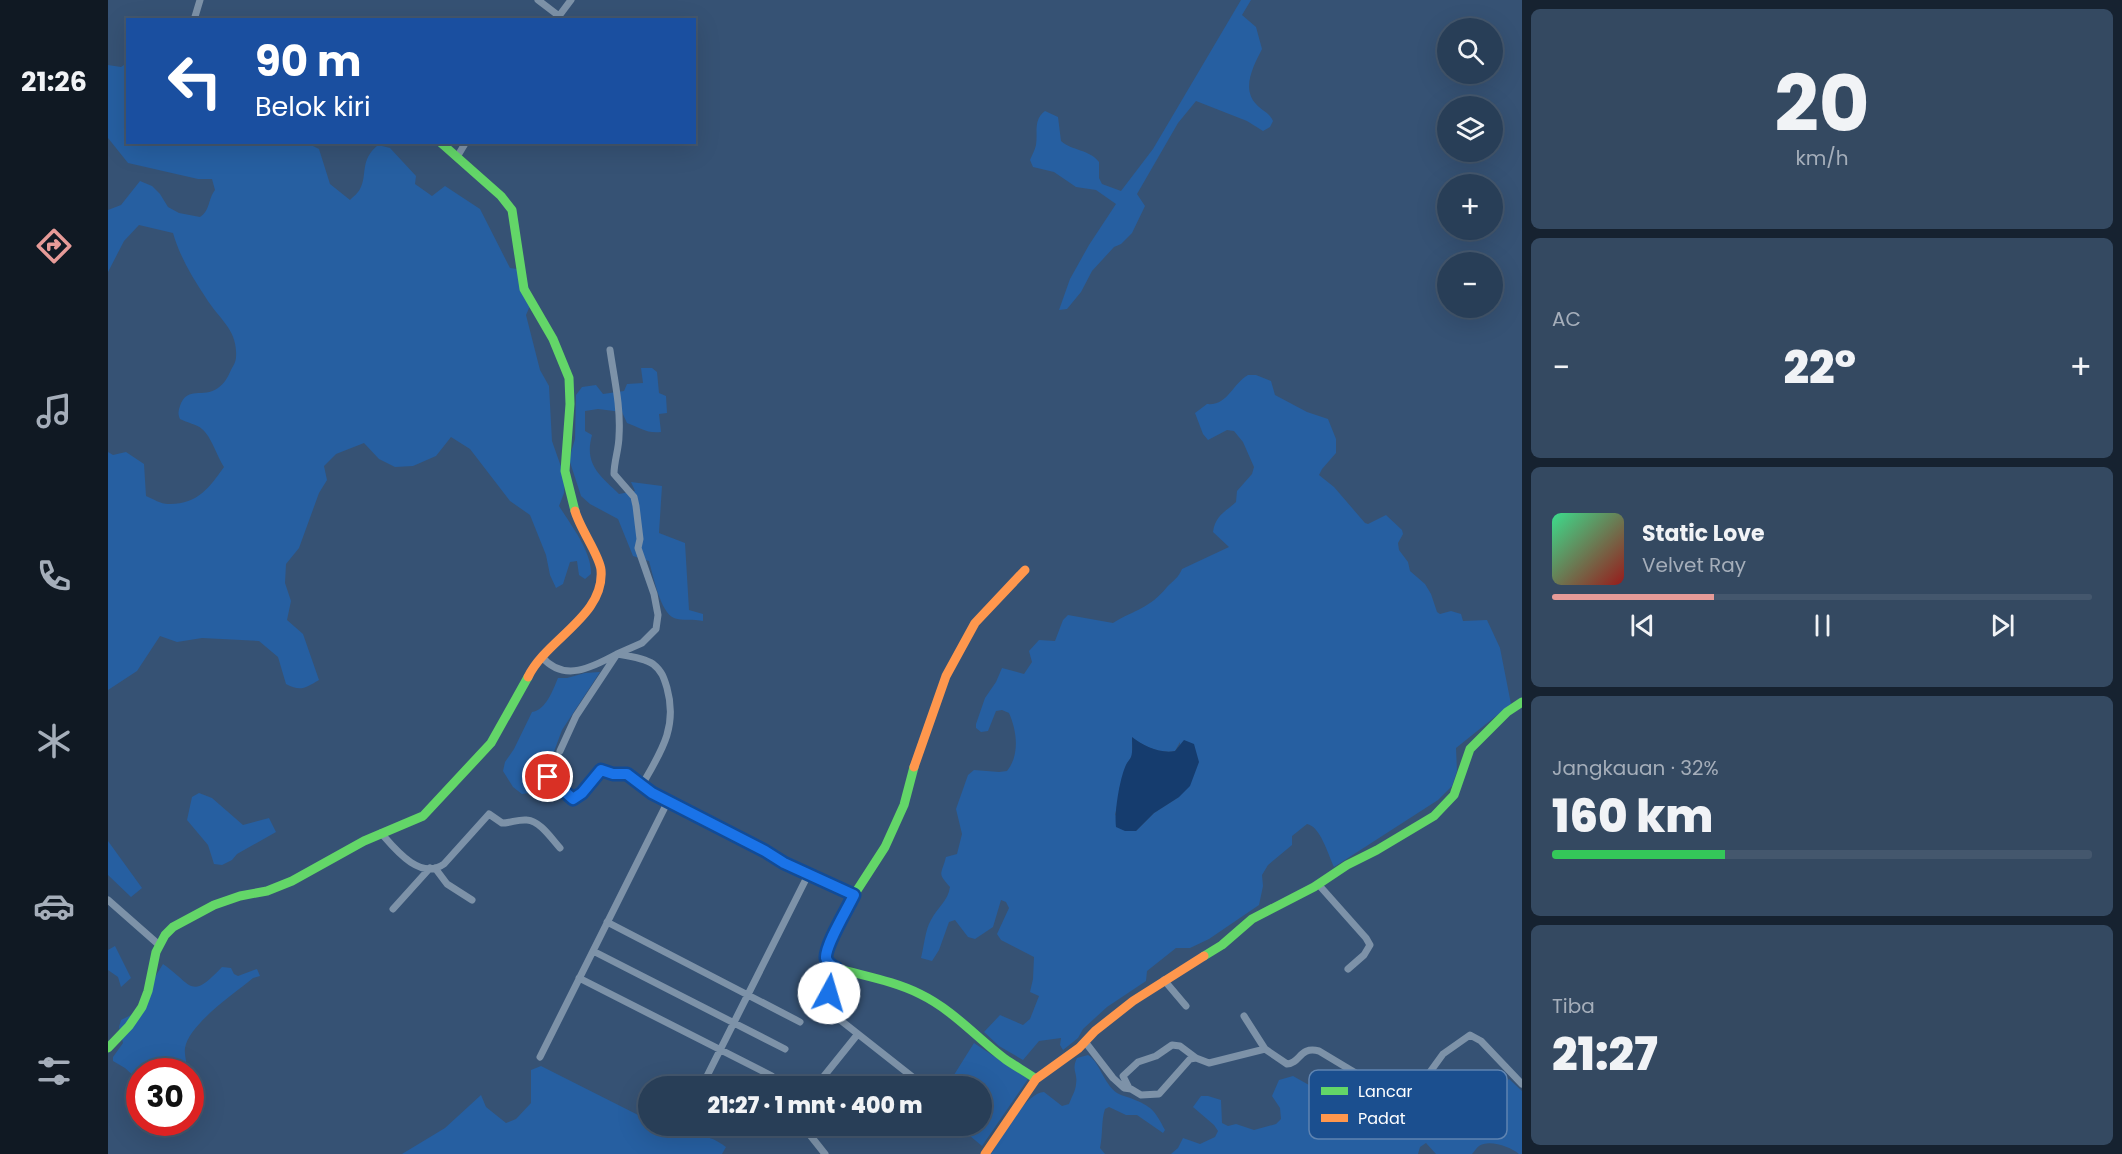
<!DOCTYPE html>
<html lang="id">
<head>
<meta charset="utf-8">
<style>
	body { margin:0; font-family:Poppins,sans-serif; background:#344961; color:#f1f3f6; height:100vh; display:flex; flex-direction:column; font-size:22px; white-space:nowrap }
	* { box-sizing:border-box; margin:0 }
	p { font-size:20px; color:#a5aeba }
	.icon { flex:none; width:33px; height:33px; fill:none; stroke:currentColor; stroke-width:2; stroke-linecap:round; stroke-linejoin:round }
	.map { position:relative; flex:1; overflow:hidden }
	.drawer { display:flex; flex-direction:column; gap:9px; padding:9px; background:#162230; width:600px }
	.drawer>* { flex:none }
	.guide { position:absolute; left:18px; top:18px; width:570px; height:126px; border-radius:0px; box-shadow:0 6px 24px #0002,0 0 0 2px #44576d; background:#1a4fa0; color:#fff; overflow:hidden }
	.fabs { position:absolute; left:1329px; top:18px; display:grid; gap:12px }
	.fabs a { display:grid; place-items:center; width:66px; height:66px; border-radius:50%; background:#283e57; box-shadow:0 6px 24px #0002,0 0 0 2px #44576d; font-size:30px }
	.speed { position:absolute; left:18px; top:1058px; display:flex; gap:12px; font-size:30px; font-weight:700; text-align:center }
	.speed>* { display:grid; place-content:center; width:78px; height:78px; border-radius:50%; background:#283e57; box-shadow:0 6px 24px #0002,0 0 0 2px #44576d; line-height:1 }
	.speed .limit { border:9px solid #d22; background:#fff; color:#111 }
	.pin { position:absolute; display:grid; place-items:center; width:51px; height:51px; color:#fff; margin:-26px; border:3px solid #fff; border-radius:50%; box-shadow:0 2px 6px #0007 }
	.me { position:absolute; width:66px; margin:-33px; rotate:6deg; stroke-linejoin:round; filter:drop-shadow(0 0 4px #0008) }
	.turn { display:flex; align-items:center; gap:21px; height:126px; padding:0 30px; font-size:27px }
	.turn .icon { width:78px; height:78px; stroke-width:2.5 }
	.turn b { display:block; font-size:42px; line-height:51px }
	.big { font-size:45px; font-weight:800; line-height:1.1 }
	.drawer .card { flex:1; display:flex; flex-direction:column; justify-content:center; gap:9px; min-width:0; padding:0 21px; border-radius:9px; background:#344961 }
	.drawer .dial { align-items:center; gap:0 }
	.dial b { font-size:78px; line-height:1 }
	.song { display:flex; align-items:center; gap:18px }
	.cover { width:72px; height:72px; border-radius:9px; background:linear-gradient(135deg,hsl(150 70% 55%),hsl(0 70% 35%)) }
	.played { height:6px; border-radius:3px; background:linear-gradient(90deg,#e69b98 30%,#44576d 30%) }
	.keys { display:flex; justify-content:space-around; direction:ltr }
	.heat { display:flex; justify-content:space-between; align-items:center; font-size:33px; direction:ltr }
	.charge { height:9px; border-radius:4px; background:linear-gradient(90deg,#34c759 32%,#44576d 0) }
	.trip { position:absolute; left:530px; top:1076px; width:354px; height:60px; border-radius:30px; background:#283e57; box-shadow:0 6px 24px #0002,0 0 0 2px #44576d; font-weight:800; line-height:60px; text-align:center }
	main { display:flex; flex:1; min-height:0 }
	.tab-bar { display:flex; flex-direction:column; width:108px; justify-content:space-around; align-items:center; background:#101923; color:#a5aeba }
	.tab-bar .icon { width:42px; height:42px }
	.tab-bar .current { color:#e69b98 }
	.tab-bar b { font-size:27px; color:#f1f3f6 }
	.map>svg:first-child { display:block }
	.green { fill:#265fa1; fill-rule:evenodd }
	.water { fill:#153c6e }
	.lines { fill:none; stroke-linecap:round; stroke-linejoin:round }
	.street { stroke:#7d92a8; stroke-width:7 }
	.fast { stroke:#63d668; stroke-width:9 }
	.slow { stroke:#ff974d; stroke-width:9 }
	.route-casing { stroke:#114b97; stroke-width:15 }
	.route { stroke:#1a73e8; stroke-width:10 }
	.key { fill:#1b4f8f; stroke:#5f84b1; stroke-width:1.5 }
	.key-label { font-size:16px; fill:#fff }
</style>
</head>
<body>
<main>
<nav class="tab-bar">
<b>21:26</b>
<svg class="icon current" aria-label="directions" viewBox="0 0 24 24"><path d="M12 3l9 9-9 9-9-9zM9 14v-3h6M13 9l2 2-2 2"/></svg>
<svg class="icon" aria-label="music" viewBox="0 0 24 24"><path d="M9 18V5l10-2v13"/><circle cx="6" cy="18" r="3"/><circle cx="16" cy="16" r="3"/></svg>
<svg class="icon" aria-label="phone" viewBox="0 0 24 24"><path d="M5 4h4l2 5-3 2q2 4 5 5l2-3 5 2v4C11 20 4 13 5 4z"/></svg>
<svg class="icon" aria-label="climate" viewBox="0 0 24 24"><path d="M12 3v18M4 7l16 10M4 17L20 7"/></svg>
<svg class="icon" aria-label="car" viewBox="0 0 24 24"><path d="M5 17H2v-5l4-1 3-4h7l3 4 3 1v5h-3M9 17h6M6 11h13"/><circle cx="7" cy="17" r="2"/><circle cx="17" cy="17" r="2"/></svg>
<svg class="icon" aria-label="filters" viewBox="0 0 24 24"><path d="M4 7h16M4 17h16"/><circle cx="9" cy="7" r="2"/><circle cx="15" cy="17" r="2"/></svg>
</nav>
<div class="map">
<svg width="1414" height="1154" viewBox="0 0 1414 1154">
	<rect width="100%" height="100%" fill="#365274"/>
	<path class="green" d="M1133,0H1143L1134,15L1148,27L1154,49C1146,65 1133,88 1148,104C1154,111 1161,112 1165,121L1162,127L1155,131L1139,121L1088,101L1070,123L1029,194L1037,206L1024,233L1013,244L1006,247L984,271L973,292L959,309L951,310L962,279L981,245L1008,204L988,190L968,187L946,172L925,167L922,160C924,155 927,150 928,145C930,132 925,120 937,111L950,117L953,141C964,151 981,149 991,162V178L994,184L1013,191L1045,149Z
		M19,63L20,142L199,143L211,149L222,184L242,200C245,197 250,193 252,189C260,174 251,161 270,145L282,148L308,176L307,184L324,196L337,186L372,209L402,268L416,270L424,301L418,315L432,370L441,386L444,441L457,478L456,493L451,506C463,525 484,552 483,574L477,579L471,575L469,561L462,562L455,584L448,588L442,575L438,555L422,515L402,501L362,449L343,437L328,456L305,466L287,467L271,459L256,443L228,454L216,466L219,480L211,493L191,548L178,564L177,583L183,601L179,620L195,634L211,680C197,688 193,692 178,684L170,657L151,641L94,638L69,642L52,636L29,671L0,690V452L5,455L18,452L36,464L38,496C45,499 53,504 60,504C89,505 101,488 116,467C109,456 103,436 94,429C89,424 79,423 72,419C70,414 70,412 72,406C79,385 95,399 110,388C116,384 120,377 123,370C125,366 128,362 128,357C130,330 111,319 98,298C84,277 72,257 65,233L31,225L16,241L0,272V210L13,205L32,181L44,186L52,194L60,207L71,213L92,217C102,211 100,199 107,190L104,179H90L20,163L0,138V65L13,67Z
		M533,368H544L549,372L551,393L558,396L559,413L551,414L553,432C539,434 531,427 519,423L514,412L490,409L477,411V431L484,435C476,464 491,475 511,494L527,491L523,482L554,486L551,533L577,543L581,610L595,614V621C586,619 574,621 566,618C552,612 545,575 541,561L525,556L510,519L482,504L473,496L461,459L467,439L468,395L474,387L488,385L495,394L516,391L519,384L535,383Z
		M1140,375H1148L1163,381L1167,395L1199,412L1220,419L1228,439V453L1214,469L1211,475L1226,487L1257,523L1260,524L1278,515L1294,530L1295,534L1290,543L1291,550L1300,562L1302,571L1317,584L1323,594L1329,612L1332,614L1343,611L1353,614L1355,621L1379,620L1392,648L1403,704L1348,748L1349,771L1344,786L1330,800L1226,867C1220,854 1212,826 1199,824L1184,836V845L1160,865L1154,875L1155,886L1151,905L1101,939L1082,948H1068L1039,971L1038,981L999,1007L975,1029L970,1038L955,1050L952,1045L953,1038L931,1041L915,1060L891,1046L876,1032L892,1015L915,1025L922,1019L931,996L922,992L925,979L926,957L893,940L889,934L901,908L898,902L893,900L885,927L867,939L860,937L847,920L841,922L831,950L824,961L813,958C816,947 817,930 823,920C829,908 840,901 842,887C829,872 833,876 838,857L849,854L854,834L848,809L860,775L866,770L891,772L899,771C912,755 909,731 901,713L894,710L888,711L880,731L873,732L868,728V724L877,698L888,682L894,668L916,674L924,662L921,651L931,640L947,641L955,620L960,615L1005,623C1028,609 1041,609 1059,587C1065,581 1071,577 1074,569L1121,547L1105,532C1107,516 1117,512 1128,502L1129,491L1144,474L1146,467L1135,442L1126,431L1119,430L1100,440L1095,434L1087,413L1099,404C1120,406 1124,384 1140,375ZM1024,738C1036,746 1052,754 1067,751L1072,742L1071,797L1046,813L1028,831L1007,815L1011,797V790L1018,765L1024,756Z
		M492,672L454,730L444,757L437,765L434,775L445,789L431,801L421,793L414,794L405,787L395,771L397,762L406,749L424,712C438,710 445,690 450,678H459L477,673Z
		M91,793L104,798L135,825L161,818L168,832L129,854L124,860L114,865L106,864L100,845L79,820L84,797Z
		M0,841L34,888L23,897L0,875Z
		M7,946L23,978L13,987L10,977L0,970V950Z
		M55,964C85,985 82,1001 114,967L123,968L126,974L130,976L149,969L152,976L145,978C127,993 81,1024 77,1048C76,1055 79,1064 80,1071H32L31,1081L17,1068L5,1061V1057L15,1043L11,1027L13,1020L33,1010L47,977Z
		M866,1043L920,1079L874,1146L849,1125H873V1086H839Z
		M980,1055C992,1062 995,1083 1009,1093C1014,1096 1021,1097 1027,1100C1045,1107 1048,1113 1057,1130L1055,1133L1029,1115H1018L1001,1107L997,1109C993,1121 995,1135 992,1148L997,1154H883C892,1139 918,1092 936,1092L954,1106L961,1104C963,1098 968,1090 968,1084C970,1072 963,1071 969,1058Z
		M433,1066L540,1120V1125C554,1125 563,1134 577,1137C598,1141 596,1131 618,1147L614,1154H294L337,1128L373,1095L378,1107L398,1123L408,1119L423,1103V1070Z
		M1185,1076L1201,1085L1228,1094L1249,1106L1264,1103L1281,1110L1280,1124L1283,1131H1298L1309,1127L1307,1120L1310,1114L1324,1108L1344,1109L1364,1101L1384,1096L1401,1079L1414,1091V1154H1411C1403,1147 1381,1139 1371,1146C1368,1148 1367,1151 1364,1154H1328L1318,1143L1312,1147L1310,1154H1063L1070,1148L1075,1138L1092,1144L1107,1137L1110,1131L1106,1125L1085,1107L1093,1096H1100L1113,1100L1114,1123L1120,1126L1128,1124L1146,1130L1168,1124L1173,1119L1172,1108L1164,1096L1171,1080Z"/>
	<path class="water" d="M1024,737C1035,746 1053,754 1067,751L1076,740L1086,744L1091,762L1082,786L1071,797L1046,813L1028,831H1017L1008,827C1006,813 1012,777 1018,765C1019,762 1022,760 1023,757C1025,751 1024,743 1024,737Z"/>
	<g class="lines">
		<path class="street" d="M430,0L451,16
			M86,20L92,0
			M448,20L463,0
			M349,157L358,142
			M434,657C456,683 485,667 509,654C521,656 536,658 545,664C554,671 556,678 559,688C570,727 553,752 534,785
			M452,751L468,716L509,654L534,643L548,629L550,615L546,594L530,548L532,539L528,506L526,497L506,474C506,461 511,449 511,436C513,407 506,378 502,350
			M437,775L465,799L474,793L493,770L505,774H519L544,793L694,872L746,895
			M273,833C287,849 312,881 336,864L381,814L394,823C403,823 410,819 419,820C432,821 443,838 452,848
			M327,868L339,884L364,900
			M1210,884L1258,938L1262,945L1256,955L1240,969
			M0,900L50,944
			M285,909L322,868
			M499,922L692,1022
			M485,951L677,1049
			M728,968L717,1008L816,1086
			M471,978L664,1076
			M1056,980L1078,1006
			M1136,1016L1157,1049L1179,1064C1193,1063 1191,1046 1211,1051L1261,1081L1277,1080L1309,1086L1314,1083L1335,1054L1362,1035L1373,1041L1414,1084
			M978,1043L1005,1078L1016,1088L1023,1089L1033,1095L1051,1094L1082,1059L1088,1058
			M432,1057L560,801
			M594,1086L700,875
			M708,1086L749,1035
			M1021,1088L1015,1076L1030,1062L1048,1056L1064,1045L1072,1046L1088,1058L1101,1063L1157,1049
			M694,1125L717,1154
			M797,1131L800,1125"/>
		<path class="fast" d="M332,142L393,196L404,210L416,289L445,339L461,378L462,404L457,471L467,511
			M806,767L796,805L777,847L746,895L728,930L718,957L721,964L728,968C756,976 786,981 812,994C845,1010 868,1037 897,1059C907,1066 918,1072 928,1079
			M1096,956L1114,945L1144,919L1206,887L1239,865L1269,850L1326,816L1346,795L1362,749L1399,712L1414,702
			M0,1048L21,1026L34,1007L40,991L48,952L57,935L65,927L106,905L132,896L159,891L184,881L256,841L315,816L383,743L420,677"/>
		<path class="slow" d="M420,677C438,639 497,616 493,570C492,556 472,529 467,511
			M806,767L838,676L867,623L917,570
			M877,1154L928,1079L971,1048L987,1031L1025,1001L1096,956"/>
	</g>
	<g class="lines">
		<defs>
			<path id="route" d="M440,777L465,799L474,793L493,770L505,774H519L544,793L657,851L676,863L746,895C740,908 717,945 718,958C719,963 724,966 728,968L721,993"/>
		</defs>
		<use href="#route" class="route-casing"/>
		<use href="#route" class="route"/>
	</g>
	<rect x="1201" y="1070" width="198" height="69" rx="9" class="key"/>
	<rect x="1213" y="1087" width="27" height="8" fill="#63d668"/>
	<rect x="1213" y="1114" width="27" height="8" fill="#ff974d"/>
	<g class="key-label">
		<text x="1250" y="1097">Lancar</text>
		<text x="1250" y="1124">Padat</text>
	</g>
</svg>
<div class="fabs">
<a><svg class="icon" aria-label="search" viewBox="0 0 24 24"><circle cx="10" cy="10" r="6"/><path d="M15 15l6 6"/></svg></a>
<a><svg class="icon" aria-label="layers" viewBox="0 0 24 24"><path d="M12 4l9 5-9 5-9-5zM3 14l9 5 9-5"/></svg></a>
<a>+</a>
<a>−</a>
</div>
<div class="speed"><div class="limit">30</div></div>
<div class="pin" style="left:440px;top:777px;background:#d93025"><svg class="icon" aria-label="arrive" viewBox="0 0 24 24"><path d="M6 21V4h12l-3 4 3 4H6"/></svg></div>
<svg class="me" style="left:721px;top:993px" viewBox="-20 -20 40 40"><circle r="19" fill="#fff"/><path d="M0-13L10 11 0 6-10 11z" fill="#1a73e8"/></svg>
<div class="trip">21:27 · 1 mnt · 400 m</div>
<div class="guide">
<div class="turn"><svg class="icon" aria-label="left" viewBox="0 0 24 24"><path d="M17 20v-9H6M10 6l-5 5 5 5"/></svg><div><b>90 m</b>Belok kiri</div></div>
</div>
</div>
<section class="drawer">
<div class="card dial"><b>20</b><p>km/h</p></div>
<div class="card"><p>AC</p>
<div class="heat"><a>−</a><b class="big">22°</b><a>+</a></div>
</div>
<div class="card">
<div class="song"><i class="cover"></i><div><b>Static Love</b><p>Velvet Ray</p></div></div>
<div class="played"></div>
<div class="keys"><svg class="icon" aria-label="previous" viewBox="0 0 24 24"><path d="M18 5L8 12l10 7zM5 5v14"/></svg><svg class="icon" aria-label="pause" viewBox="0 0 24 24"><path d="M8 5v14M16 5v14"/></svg><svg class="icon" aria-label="next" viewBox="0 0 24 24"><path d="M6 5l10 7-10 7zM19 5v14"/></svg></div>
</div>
<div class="card"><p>Jangkauan · 32%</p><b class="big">160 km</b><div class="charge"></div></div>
<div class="card"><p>Tiba</p><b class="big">21:27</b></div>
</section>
</main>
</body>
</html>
